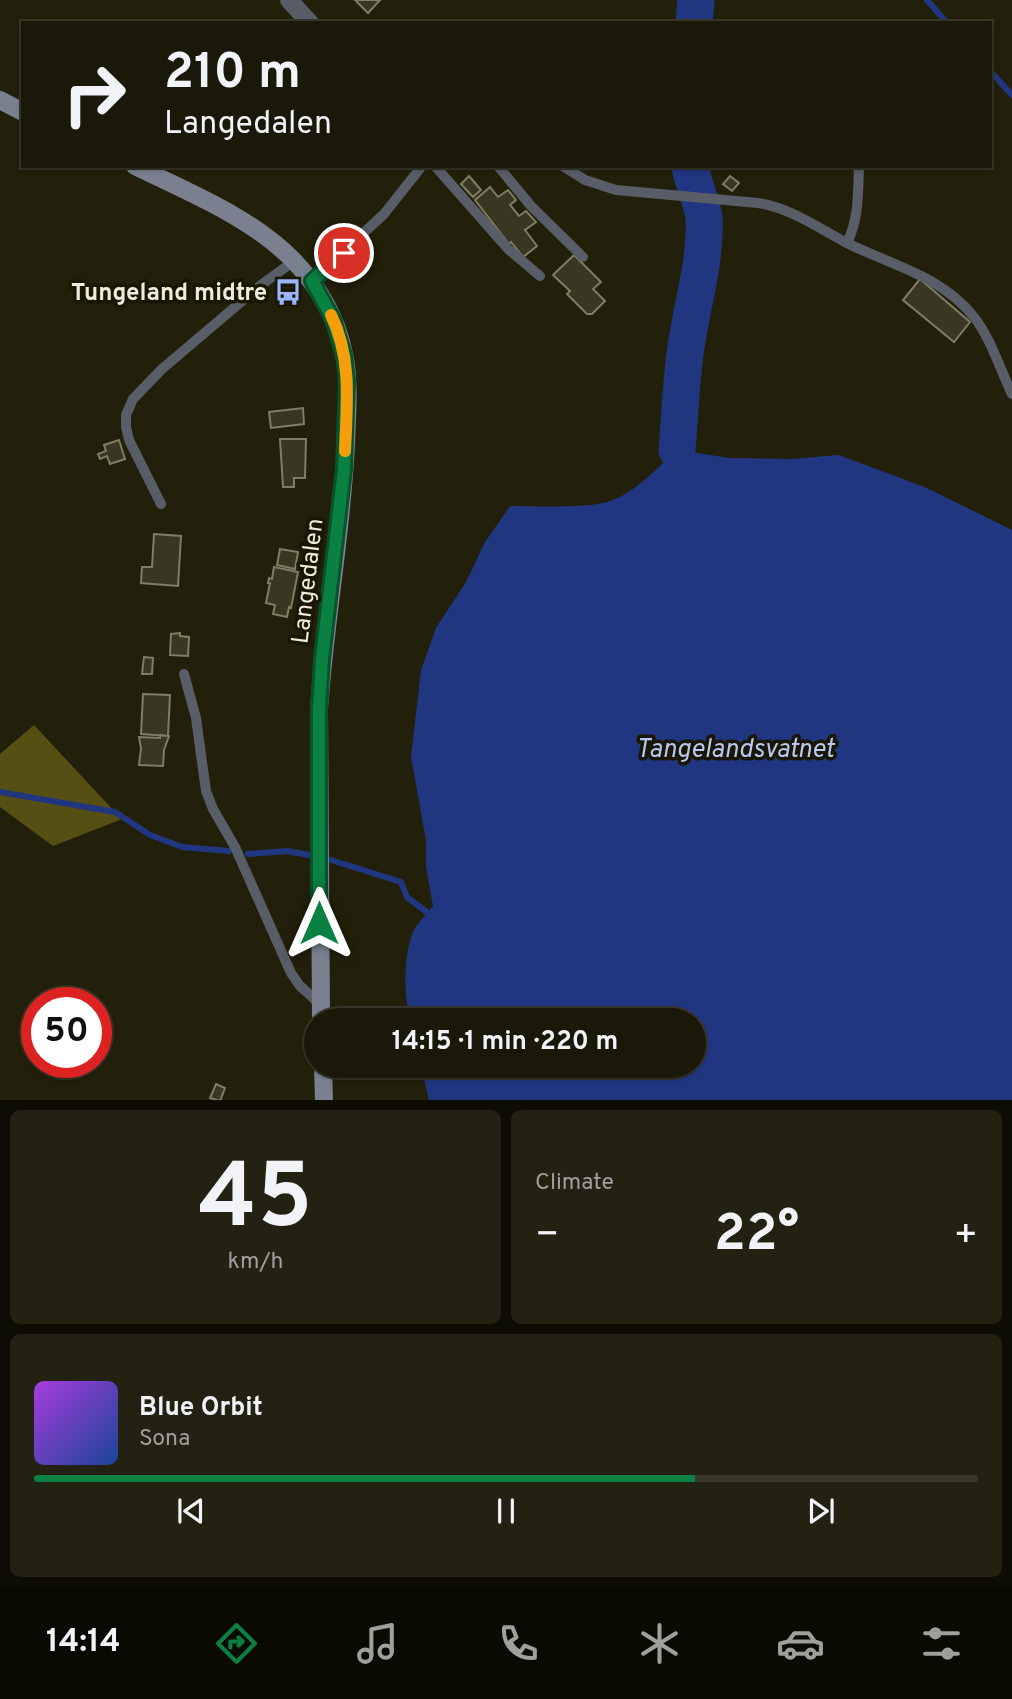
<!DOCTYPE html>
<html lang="en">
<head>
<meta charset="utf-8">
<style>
	body { margin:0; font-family:Overpass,sans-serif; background:#232112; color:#f1f3f6; height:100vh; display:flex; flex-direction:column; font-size:26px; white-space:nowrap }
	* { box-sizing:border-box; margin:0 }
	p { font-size:23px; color:#9fa09c }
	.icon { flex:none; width:38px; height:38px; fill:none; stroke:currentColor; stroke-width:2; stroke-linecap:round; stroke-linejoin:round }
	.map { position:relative; height:1100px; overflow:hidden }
	.sheet { display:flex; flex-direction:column; gap:10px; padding:10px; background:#0e0d04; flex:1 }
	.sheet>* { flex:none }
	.top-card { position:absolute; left:21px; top:21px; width:971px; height:147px; border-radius:0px; box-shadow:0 2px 5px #0004,0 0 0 2px #383729; background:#1a1808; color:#f1f3f6; overflow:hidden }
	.speed { position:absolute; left:21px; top:987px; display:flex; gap:14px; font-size:35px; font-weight:700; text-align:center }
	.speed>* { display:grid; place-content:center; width:91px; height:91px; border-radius:50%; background:#1a1808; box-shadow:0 2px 5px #0004,0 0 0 2px #383729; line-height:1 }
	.speed .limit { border:10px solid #d22; background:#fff; color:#111 }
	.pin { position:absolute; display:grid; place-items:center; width:60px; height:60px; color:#fff; margin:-30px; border:4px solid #fff; border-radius:50%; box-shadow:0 2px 7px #0007 }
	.me { position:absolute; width:77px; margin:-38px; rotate:0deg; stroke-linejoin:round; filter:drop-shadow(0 0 5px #0008) }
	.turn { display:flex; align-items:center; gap:24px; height:147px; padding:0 28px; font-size:32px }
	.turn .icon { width:91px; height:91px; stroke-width:2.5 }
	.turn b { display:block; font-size:49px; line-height:60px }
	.big { font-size:52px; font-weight:700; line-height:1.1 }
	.sheet .widget { flex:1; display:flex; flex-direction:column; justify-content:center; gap:10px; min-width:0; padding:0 24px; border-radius:10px; background:#232112 }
	.sheet .dial { align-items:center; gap:0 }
	.dial b { font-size:91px; line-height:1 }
	.song { display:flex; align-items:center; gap:21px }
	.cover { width:84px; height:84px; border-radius:10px; background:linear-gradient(135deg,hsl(280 70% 55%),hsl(220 70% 35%)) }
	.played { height:7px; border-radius:4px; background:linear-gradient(90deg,#0b8043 70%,#383729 70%) }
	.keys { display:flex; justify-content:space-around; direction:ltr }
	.heat { display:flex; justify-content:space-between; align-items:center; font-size:38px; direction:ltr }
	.sheet .tiles { flex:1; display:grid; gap:10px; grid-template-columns:1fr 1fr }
	.widget:last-child { grid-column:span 2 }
	.trip { position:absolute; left:304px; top:1008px; width:402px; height:70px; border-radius:35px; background:#1a1808; box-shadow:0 2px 5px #0004,0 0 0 2px #383729; font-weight:700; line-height:70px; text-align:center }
	.dock { display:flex; height:112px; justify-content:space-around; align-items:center; background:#0a0a03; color:#9fa09c }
	.dock .icon { width:49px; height:49px }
	.dock .selected { color:#0b8043 }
	.dock b { font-size:32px; color:#f1f3f6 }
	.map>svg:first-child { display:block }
	.forest { fill:#554f14 }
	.water { fill:#213681 }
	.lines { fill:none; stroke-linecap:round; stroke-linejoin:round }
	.stream { stroke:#213681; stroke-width:6 }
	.river { stroke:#213681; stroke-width:37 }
	.building { fill:#393721; stroke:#7f7d64; stroke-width:2 }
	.service { stroke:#595d67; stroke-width:10 }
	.minor { stroke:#595d67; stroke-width:18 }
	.secondary { stroke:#7a8090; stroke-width:18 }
	.route-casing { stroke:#07532c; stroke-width:18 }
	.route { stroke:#0b8043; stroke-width:12 }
	.slow { stroke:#f59e0b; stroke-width:12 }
	.labels { text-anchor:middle; stroke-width:7; stroke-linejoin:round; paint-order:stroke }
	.poi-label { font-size:24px; font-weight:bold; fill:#ecebdd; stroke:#191603; text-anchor:end }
	.street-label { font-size:24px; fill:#ecebdd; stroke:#191603 }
	.water-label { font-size:26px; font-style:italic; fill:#b6c8f3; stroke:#191603 }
</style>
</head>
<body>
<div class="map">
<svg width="1012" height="1101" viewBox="0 0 1012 1101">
	<rect width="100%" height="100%" fill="#22200a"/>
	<path class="forest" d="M34,725L115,812L122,819L53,846L0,807V754Z"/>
	<path class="water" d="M677,450L730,458L791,459L839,455L927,488L1012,530V1100H429L421,1066H695V1020H410C404,995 403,957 413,932C417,923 427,914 433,906L426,867V840L411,757L421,670L436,628L466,582L485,542L510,506C536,506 592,509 613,500C638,490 658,467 677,450Z"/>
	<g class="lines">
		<path class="stream" d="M927,0L947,23
			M990,71L1012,95
			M0,792L115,812L150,835L182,847L229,851
			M248,854L287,851L309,855
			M328,859L401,882L407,897L428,913"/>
		<path class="river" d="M694,23L696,0
			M677,450C680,415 681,381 686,347C692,304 706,262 704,218C702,201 693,184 690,166"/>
	</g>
	<path class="building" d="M355,0H380L368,13Z
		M469,176L481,190L473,197L461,184Z
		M730,176L739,183L732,191L723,184Z
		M490,187L498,197L508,190L516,200L510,205L519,216L526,211L536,222L525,230L537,246L523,257L511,242L509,244L475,200Z
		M574,255L601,282L593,289L605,301L592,314H587L567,294L570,291L553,275Z
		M920,279L970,322L954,342L903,300Z
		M303,408L304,424L271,428L269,412Z
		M280,439H306L305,478H294V487H283Z
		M119,440L125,459L110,464L107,456L100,459L98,454L106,451L104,445Z
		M154,534L181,536L178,586L141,583L142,567H152Z
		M280,549L298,552L295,569L277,565Z
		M274,567L298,572L291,608L289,607L287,617L273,614L275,605L266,603L270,583H268L269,578L272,579Z
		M180,633V636L189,637L188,656L170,655L171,634Z
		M144,657L153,658L152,674H142Z
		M143,694L170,695L168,736L141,734Z
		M160,735L169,736L164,750L163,766L139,765L141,748L139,737L160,738Z
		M216,1084L225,1088L220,1101L210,1098Z"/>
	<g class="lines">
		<path class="service" d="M435,166L508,249L540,276
			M498,166L531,206L583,257
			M563,166L585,180L616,190L758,203C790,208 817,227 845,242C890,265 941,275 974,317C991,339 1000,369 1012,394
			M847,243C859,219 858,193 859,166
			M312,281L384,214L422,166
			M161,504L129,440L126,427V415L133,399L162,369L261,285L294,261
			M184,674L196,718L206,791L213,809L235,847L291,973L300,986L320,1004"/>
		<path class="minor" d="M289,0L310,23"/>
		<path class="secondary" d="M0,100L23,112
			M135,166C190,193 251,217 294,261C319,287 337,319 344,354C350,383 347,415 346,444C342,533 325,620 319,709L321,1020
			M323,1066L324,1101"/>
	</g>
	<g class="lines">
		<defs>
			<path id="route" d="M319,923V709L322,659L344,469L347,381L344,355L333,319L312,281L344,253"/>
		</defs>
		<use href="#route" class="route-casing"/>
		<use href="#route" class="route"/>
		<path class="slow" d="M331,315C352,357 347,405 345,451"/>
	</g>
	<defs>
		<symbol id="bus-bare" viewBox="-9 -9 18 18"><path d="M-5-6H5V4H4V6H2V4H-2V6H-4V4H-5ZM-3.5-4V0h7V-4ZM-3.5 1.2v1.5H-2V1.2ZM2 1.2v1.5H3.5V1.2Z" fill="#99b5fd" stroke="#191603" stroke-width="2.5" paint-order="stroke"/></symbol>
	</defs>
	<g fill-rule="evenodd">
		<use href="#bus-bare" x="269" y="273" width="38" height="38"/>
	</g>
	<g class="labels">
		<g class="poi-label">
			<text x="267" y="300">Tungeland midtre</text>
		</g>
		<g class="street-label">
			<text transform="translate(307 581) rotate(-83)" y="8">Langedalen</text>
		</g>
		<g class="water-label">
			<text x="735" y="757">Tangelandsvatnet</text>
		</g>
	</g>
</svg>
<div class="speed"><div class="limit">50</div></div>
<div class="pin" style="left:344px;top:253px;background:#d93025"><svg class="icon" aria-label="arrive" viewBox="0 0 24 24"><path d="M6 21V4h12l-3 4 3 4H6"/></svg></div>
<svg class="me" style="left:319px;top:923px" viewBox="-20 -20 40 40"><path d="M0-17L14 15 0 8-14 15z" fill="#0b8043" stroke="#fff" stroke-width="4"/></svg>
<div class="trip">14:15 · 1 min · 220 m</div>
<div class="top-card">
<div class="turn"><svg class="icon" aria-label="right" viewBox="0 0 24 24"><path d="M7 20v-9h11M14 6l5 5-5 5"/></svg><div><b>210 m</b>Langedalen</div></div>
</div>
</div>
<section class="sheet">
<div class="tiles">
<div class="widget dial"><b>45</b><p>km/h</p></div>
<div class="widget"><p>Climate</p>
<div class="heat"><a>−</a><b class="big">22°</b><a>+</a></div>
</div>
<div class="widget">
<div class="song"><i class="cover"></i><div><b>Blue Orbit</b><p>Sona</p></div></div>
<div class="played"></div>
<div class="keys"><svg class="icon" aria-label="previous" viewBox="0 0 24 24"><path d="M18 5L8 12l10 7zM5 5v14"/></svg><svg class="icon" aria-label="pause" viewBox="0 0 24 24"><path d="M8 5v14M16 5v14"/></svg><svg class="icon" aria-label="next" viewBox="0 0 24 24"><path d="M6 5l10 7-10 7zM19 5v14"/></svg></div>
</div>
</div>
</section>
<nav class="dock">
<b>14:14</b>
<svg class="icon selected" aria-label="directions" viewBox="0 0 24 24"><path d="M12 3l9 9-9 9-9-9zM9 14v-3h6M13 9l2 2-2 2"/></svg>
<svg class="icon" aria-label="music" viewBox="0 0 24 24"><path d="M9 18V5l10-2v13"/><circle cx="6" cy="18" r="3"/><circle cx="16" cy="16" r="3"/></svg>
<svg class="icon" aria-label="phone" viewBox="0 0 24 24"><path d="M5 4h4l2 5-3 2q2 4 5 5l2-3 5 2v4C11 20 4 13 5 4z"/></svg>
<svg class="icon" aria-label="climate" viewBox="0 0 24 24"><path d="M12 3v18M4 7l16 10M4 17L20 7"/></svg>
<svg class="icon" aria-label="car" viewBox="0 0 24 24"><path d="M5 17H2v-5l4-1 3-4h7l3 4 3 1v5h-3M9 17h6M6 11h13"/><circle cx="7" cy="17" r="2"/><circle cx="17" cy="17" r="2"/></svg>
<svg class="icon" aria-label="filters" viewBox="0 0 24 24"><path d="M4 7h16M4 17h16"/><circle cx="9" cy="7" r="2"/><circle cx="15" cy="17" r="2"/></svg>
</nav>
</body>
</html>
